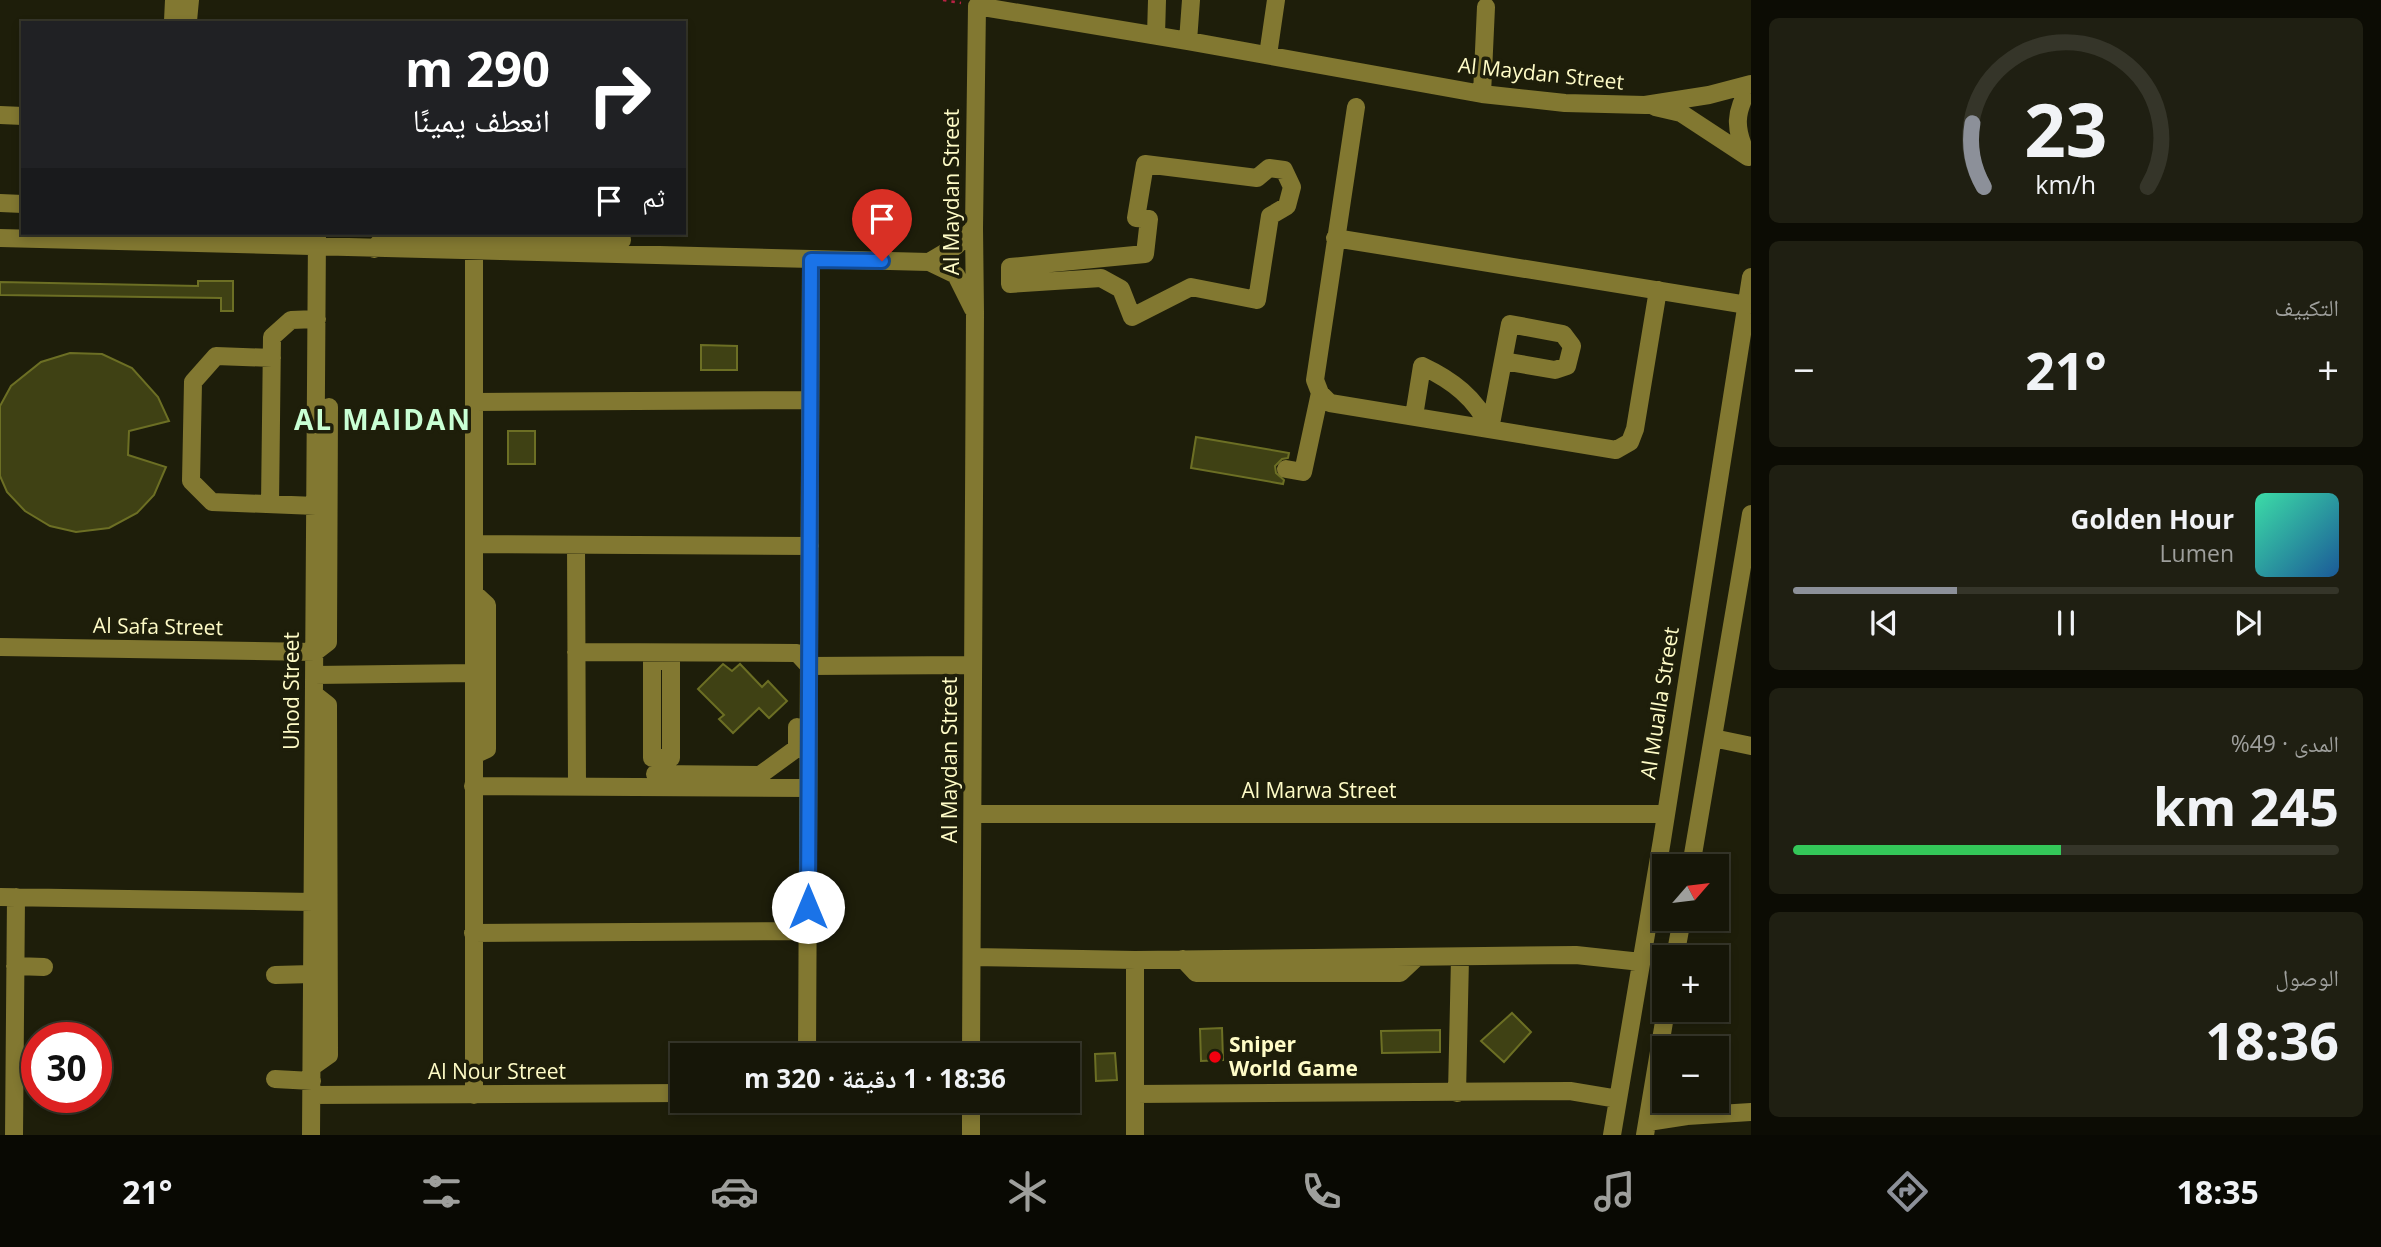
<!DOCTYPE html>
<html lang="ar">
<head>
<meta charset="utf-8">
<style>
	body { margin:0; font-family:"Open Sans","Noto Naskh Arabic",sans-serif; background:#1f1f12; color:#f1f3f6; direction:rtl; height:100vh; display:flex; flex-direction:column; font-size:26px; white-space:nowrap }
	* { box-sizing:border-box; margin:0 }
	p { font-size:23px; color:#9e9f9c }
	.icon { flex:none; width:38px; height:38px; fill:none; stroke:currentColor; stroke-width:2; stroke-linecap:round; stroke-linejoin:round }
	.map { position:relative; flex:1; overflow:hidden; direction:ltr }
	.side { display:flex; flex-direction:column; gap:18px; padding:18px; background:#0c0c04; width:630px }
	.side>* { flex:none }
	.hud { position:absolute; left:21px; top:21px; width:665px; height:214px; border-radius:0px; box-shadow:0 4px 10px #0003,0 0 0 2px #353529; direction:rtl; background:#202124; color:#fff; overflow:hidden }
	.needle { width:46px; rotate:62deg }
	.buttons { position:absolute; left:1652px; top:854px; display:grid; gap:14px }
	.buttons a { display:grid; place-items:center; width:77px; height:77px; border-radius:0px; background:#161608; box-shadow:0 4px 10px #0003,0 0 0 2px #353529; font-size:35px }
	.speed { position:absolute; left:21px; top:1022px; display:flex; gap:14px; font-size:35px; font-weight:700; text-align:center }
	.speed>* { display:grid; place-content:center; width:91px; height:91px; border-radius:50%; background:#161608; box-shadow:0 4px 10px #0003,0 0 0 2px #353529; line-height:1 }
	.speed .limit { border:10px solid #d22; background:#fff; color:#111 }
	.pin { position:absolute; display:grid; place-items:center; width:60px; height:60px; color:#fff; margin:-72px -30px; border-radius:50% 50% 50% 0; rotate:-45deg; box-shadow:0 0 7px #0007 }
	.pin .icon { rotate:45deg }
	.me { position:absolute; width:77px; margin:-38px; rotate:0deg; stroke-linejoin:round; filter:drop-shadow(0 0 5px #0008) }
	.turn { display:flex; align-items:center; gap:24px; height:147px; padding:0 21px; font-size:32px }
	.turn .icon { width:91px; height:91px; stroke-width:2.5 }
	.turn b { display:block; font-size:49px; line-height:60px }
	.then { display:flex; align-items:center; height:66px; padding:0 21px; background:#0003; gap:14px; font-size:26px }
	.big { font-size:52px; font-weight:700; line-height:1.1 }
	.side .tile { flex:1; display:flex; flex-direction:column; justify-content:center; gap:10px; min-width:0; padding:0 24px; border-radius:10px; background:#1f1f12 }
	.side .dial { align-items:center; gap:0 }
	.dial svg { height:182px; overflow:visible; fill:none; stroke:#353529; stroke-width:7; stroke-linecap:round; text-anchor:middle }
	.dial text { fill:#f1f3f6; stroke:none }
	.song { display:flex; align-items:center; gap:21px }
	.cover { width:84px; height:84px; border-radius:10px; background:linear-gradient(135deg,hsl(160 70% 55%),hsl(210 70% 35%)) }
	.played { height:7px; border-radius:4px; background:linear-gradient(90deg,#8c9099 30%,#353529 30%) }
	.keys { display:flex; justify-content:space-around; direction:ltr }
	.heat { display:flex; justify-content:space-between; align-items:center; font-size:38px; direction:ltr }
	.charge { height:10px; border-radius:5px; background:linear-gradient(90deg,#34c759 49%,#353529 0) }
	.trip { position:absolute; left:670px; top:1043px; width:410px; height:70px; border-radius:0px; background:#161608; box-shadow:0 4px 10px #0003,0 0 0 2px #353529; font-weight:700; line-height:70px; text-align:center; direction:rtl }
	.menu { display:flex; height:112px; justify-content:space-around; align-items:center; background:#090903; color:#9e9f9c }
	.menu .icon { width:49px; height:49px }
	.menu .current { color:#8c9099 }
	.menu b { font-size:32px; color:#f1f3f6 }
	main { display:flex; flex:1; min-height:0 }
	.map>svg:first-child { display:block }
	.building { fill:#3f4114; stroke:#6c6f24; stroke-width:2 }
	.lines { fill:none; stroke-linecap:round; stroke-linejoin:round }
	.path { stroke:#b82244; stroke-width:2.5; stroke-dasharray:3.5 5; stroke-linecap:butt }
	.minor { stroke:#827831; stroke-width:18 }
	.route-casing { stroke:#114b97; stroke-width:18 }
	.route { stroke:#1a73e8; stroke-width:12 }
	.poi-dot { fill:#f2000f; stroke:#1e1e0a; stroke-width:2.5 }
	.labels { text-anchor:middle; stroke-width:7; stroke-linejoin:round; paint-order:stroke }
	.street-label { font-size:21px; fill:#fffcc7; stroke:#1e1e0a }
	.poi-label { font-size:21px; font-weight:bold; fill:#fffcc7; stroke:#1e1e0a; text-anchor:start }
	.district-label { font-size:28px; font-weight:bold; letter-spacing:2px; fill:#c9ffd4; stroke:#1e1e0a }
</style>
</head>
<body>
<main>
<section class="side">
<div class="tile dial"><svg viewBox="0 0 100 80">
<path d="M14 69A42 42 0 1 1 86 69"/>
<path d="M14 69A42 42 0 0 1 9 41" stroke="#8c9099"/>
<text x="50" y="56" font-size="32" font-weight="700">23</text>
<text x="50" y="72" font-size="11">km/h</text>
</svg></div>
<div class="tile"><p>التكييف</p>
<div class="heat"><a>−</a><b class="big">21°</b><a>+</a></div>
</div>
<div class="tile">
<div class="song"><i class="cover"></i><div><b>Golden Hour</b><p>Lumen</p></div></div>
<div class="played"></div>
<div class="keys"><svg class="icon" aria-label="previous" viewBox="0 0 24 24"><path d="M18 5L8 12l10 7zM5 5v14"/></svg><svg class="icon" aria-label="pause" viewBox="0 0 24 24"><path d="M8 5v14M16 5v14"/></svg><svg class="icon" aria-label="next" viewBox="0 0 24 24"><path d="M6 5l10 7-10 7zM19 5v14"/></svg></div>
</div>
<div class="tile"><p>المدى · 49%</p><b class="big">245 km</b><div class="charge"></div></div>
<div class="tile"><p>الوصول</p><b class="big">18:36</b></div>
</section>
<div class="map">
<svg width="1751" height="1135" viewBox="0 0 1751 1135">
	<rect width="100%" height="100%" fill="#1e1e0a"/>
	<path class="building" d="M198,281H233V311H221V298L0,295V282L198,286Z
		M701,345L737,346V370H701Z
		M70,353L102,354L132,368L158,397L169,421L129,431L128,455L166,467L154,495L137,513L109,528L76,532L50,526L25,511L7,492L0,476V406L11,386L41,362Z
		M508,431H535V464H508Z
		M1196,437L1289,453L1288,458L1282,459L1275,466L1276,473L1284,480L1283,484L1191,468Z
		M723,664L732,671L740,664L762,687L768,681L787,701L769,718L759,708L733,733L719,719L724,715L698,689Z
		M1512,1013L1531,1032L1504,1062L1481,1041Z
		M1222,1028L1223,1060L1201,1061L1200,1029Z
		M1440,1030V1052L1382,1053L1381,1031Z
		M1115,1053L1117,1080L1096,1081L1095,1054Z"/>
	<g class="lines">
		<path class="path" d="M943,0L961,3"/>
		<path class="minor" d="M174,0L173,21H188L190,0
			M1156,35L1157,0
			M1188,41L1191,0
			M1268,55L1276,0
			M1482,94L1486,7
			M1655,107L1681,113L1748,157
			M0,115L23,116
			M1748,157C1734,129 1734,112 1751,85
			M1145,164L1257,178L1269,168L1284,170L1292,187L1287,206L1270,216L1257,300L1191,287L1132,317L1121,289L1101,278L1010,284V267L1145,254L1149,219L1136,218Z
			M0,203L23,204
			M0,238L929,262L956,275L973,309
			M1335,238L1747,305
			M374,249L385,236L622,240
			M929,262L956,246L974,228
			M272,358L216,356L193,382L191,481L212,502L316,506
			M1320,393L1330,403L1616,450L1630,442L1635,429L1658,290
			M474,402L810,400
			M1414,416L1422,366C1452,380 1476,398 1490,429
			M1490,429L1510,324L1563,334L1572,346L1567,366L1555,370L1503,361
			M1286,469L1303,472L1320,393L1315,380L1356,107
			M270,504L272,337L291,320L317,319
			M475,544L810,546
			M576,545L577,786
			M0,647L315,652L328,642L329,407
			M576,652L797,653L809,666L972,665
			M652,661H671V758H652Z
			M314,675L474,673
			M1713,738L1751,746
			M474,755L487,749V605L474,593
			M655,774L760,775L797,748V727
			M473,786L808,788
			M973,814H1665
			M1691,866L1751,514
			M0,897L313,902
			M473,933L807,931
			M972,957L1135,960L1576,955L1641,962
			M1675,957L1682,919
			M1183,959L1196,973H1400L1416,958
			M1135,960V1135
			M15,966L44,967
			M275,975L312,974
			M807,1055L811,260
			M971,1055L975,313L974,228L977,6L1188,41L1482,94L1565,103L1645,105L1709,95L1751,84
			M312,1067L329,1055L328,705L314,694
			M15,1074H37
			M275,1079L312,1081
			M1457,1093L1460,958
			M1135,1094L1570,1091L1618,1099
			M312,1095L682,1093
			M474,1095V250
			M1648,1122L1687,1116L1751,1112
			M14,1135L16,897
			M311,1135L317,233
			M971,1135V1101
			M1612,1135L1662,840L1751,277
			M1645,1135L1666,1010"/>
	</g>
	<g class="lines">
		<defs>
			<path id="route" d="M808,907L811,260L882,261"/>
		</defs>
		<use href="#route" class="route-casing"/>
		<use href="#route" class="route"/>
	</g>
	<circle class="poi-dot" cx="1215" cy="1057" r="7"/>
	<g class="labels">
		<g class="street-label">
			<text transform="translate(1541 74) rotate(6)" y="7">Al Maydan Street</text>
			<text transform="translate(952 192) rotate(-90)" y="7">Al Maydan Street</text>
			<text transform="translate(158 627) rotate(1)" y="7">Al Safa Street</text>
			<text transform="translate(292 691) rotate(-90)" y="7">Uhod Street</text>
			<text transform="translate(1660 703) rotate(-81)" y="7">Al Mualla Street</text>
			<text transform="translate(950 760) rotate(-90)" y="7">Al Maydan Street</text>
			<text x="1319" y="798">Al Marwa Street</text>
			<text x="497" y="1079">Al Nour Street</text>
		</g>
		<g class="poi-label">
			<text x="1229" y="1052">Sniper<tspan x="1229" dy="24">World Game</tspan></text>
		</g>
		<g class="district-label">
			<text x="383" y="430">AL MAIDAN</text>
		</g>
	</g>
</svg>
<div class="buttons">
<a><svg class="needle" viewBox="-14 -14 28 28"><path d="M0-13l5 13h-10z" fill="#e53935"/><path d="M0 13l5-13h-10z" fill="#9e9f9c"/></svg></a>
<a>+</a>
<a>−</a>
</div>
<div class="speed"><div class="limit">30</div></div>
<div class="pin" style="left:882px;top:261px;background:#d93025"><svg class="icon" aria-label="arrive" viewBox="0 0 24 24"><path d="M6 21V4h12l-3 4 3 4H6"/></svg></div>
<svg class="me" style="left:808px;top:907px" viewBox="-20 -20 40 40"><circle r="19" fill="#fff"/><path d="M0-13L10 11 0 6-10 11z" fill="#1a73e8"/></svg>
<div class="trip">18:36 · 1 دقيقة · 320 m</div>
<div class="hud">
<div class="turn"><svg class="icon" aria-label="right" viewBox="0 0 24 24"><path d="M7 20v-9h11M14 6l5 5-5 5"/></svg><div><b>290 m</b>انعطف يمينًا</div></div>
<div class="then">ثم<svg class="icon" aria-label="arrive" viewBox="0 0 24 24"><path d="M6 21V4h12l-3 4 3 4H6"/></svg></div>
</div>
</div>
</main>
<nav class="menu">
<b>18:35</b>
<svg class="icon current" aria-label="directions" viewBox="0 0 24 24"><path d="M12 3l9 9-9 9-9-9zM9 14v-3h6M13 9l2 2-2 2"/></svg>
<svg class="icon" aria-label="music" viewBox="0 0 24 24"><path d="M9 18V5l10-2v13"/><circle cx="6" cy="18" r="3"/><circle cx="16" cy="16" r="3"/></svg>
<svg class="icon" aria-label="phone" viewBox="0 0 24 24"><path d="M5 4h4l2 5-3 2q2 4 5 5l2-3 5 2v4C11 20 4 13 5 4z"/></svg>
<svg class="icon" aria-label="climate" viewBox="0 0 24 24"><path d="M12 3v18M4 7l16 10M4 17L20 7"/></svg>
<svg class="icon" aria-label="car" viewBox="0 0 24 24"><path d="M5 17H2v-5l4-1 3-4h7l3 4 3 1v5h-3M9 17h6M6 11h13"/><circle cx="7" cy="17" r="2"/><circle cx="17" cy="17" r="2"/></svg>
<svg class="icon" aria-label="filters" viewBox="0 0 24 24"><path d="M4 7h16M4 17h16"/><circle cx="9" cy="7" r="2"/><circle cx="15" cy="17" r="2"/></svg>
<b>21°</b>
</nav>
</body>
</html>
